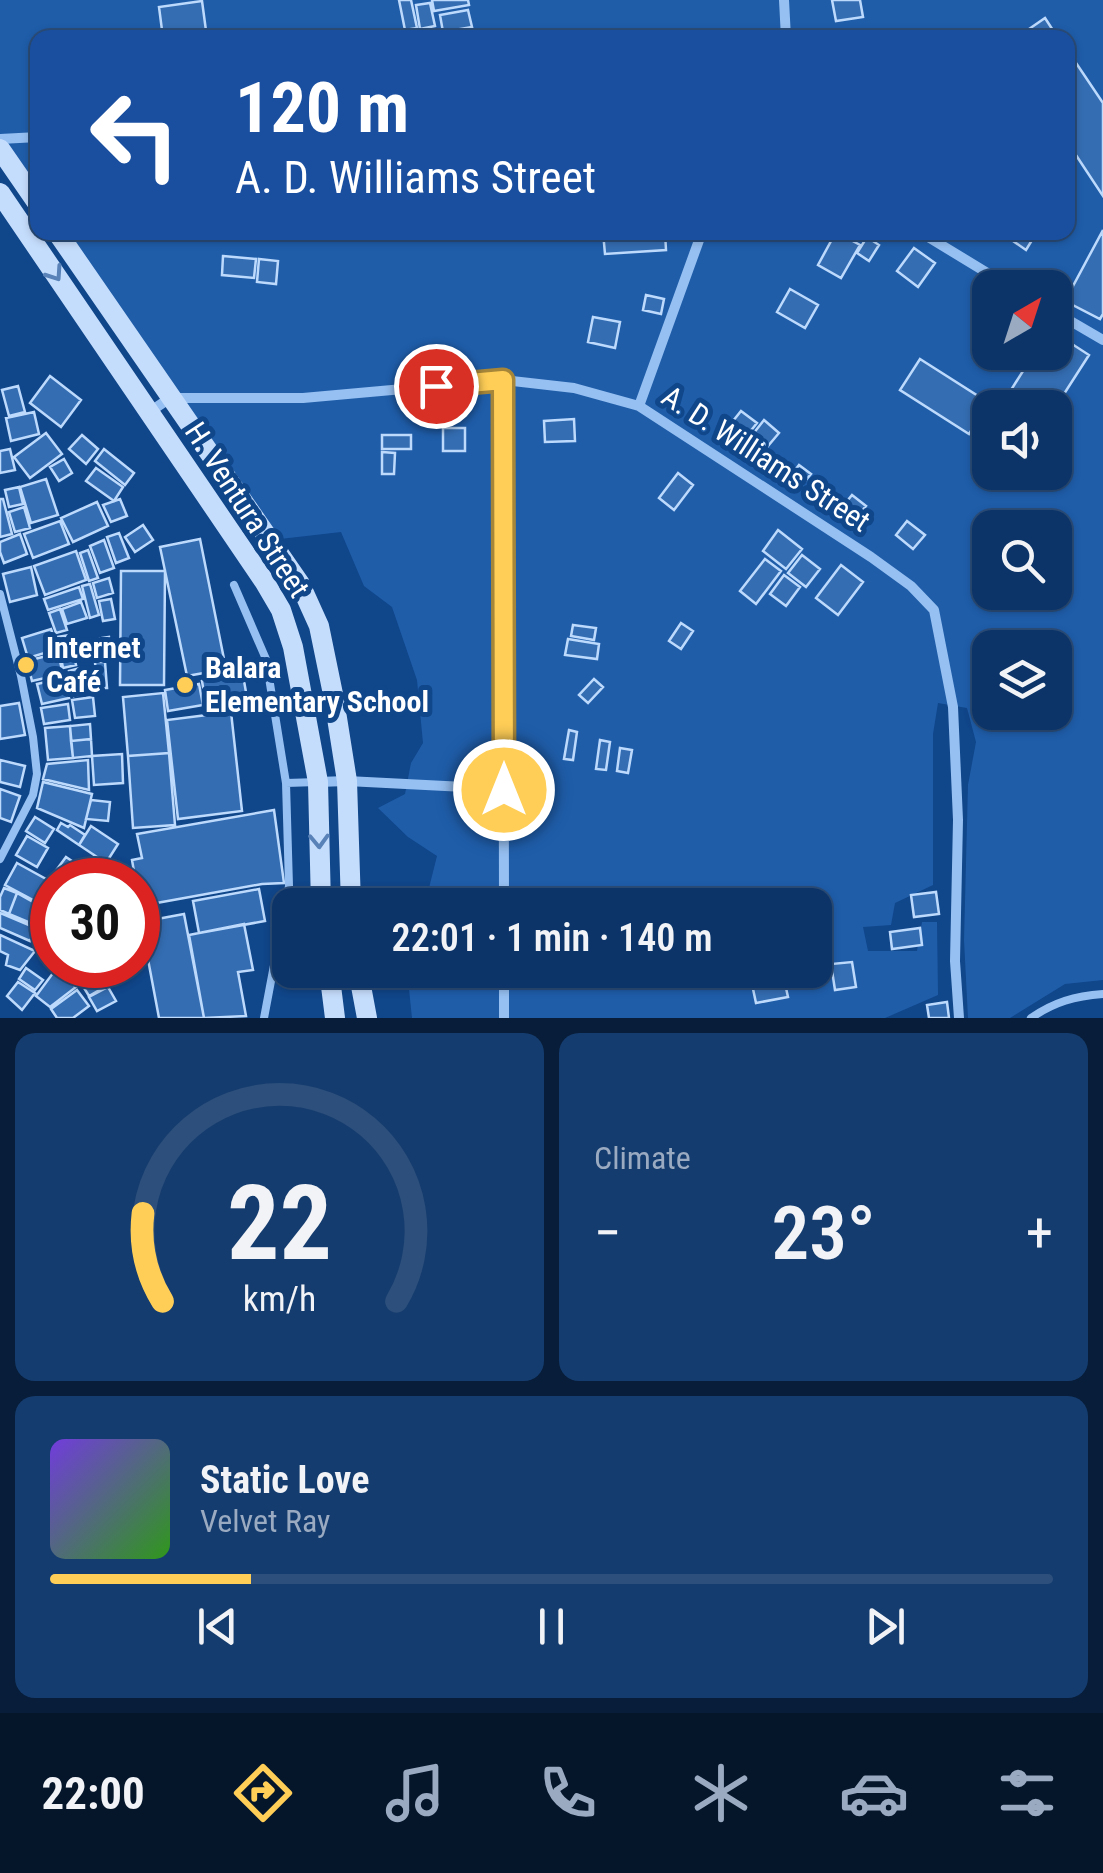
<!DOCTYPE html>
<html lang="en">
<head>
<meta charset="utf-8">
<style>
	body { margin:0; font-family:"Roboto Condensed",sans-serif; background:#153c6e; color:#f1f3f6; height:100vh; display:flex; flex-direction:column; font-size:38px; white-space:nowrap }
	* { box-sizing:border-box; margin:0 }
	p { font-size:32px; color:#9aaac0 }
	.icon { flex:none; width:55px; height:55px; fill:none; stroke:currentColor; stroke-width:2; stroke-linecap:round; stroke-linejoin:round }
	.map { position:relative; height:1018px; overflow:hidden }
	.panel { display:flex; flex-direction:column; gap:15px; padding:15px; background:#071d39; flex:1 }
	.panel>* { flex:none }
	.guide { position:absolute; left:30px; top:30px; width:1045px; height:210px; border-radius:20px; box-shadow:0 2px 8px #0004,0 0 0 2px #2c4f7c; background:#1a4fa0; color:#fff; overflow:hidden }
	.needle { width:65px; rotate:39deg }
	.buttons { position:absolute; left:972px; top:270px; display:grid; gap:20px }
	.buttons a { display:grid; place-items:center; width:100px; height:100px; border-radius:20px; background:#0c3468; box-shadow:0 2px 8px #0004,0 0 0 2px #2c4f7c; font-size:50px }
	.speed { position:absolute; left:30px; top:858px; display:flex; gap:20px; font-size:50px; font-weight:700; text-align:center }
	.speed>* { display:grid; place-content:center; width:130px; height:130px; border-radius:50%; background:#0c3468; box-shadow:0 2px 8px #0004,0 0 0 2px #2c4f7c; line-height:1 }
	.speed .limit { border:15px solid #d22; background:#fff; color:#111 }
	.pin { position:absolute; display:grid; place-items:center; width:85px; height:85px; color:#fff; margin:-42px; border:5px solid #fff; border-radius:50%; box-shadow:0 2px 10px #0007 }
	.me { position:absolute; width:110px; margin:-55px; rotate:0deg; stroke-linejoin:round; filter:drop-shadow(0 0 8px #0008) }
	.turn { display:flex; align-items:center; gap:35px; height:210px; padding:0 40px; font-size:45px }
	.turn .icon { width:130px; height:130px; stroke-width:2.5 }
	.turn b { display:block; font-size:70px; line-height:85px }
	.big { font-size:75px; font-weight:600; line-height:1.1 }
	.panel .card { flex:1; display:flex; flex-direction:column; justify-content:center; gap:15px; min-width:0; padding:0 35px; border-radius:20px; background:#153c6e }
	.panel .dial { align-items:center; gap:0 }
	.dial svg { height:260px; overflow:visible; fill:none; stroke:#2c4f7c; stroke-width:7; stroke-linecap:round; text-anchor:middle }
	.dial text { fill:#f1f3f6; stroke:none }
	.song { display:flex; align-items:center; gap:30px }
	.cover { width:120px; height:120px; border-radius:15px; background:linear-gradient(135deg,hsl(260 70% 55%),hsl(110 70% 35%)) }
	.played { height:10px; border-radius:5px; background:linear-gradient(90deg,#ffce57 20%,#2c4f7c 20%) }
	.keys { display:flex; justify-content:space-around; direction:ltr }
	.heat { display:flex; justify-content:space-between; align-items:center; font-size:55px; direction:ltr }
	.panel .tiles { flex:1; display:grid; gap:15px; grid-template-columns:1fr 1fr }
	.card:last-child { grid-column:span 2 }
	.trip { position:absolute; left:272px; top:888px; width:560px; height:100px; border-radius:20px; background:#0c3468; box-shadow:0 2px 8px #0004,0 0 0 2px #2c4f7c; font-weight:600; line-height:100px; text-align:center }
	.menu { display:flex; height:160px; justify-content:space-around; align-items:center; background:#05152a; color:#9aaac0 }
	.menu .icon { width:70px; height:70px }
	.menu .selected { color:#ffce57 }
	.menu b { font-size:45px; color:#f1f3f6 }
	.map>svg:first-child { display:block }
	.green { fill:#1f5da9; fill-rule:evenodd }
	.building { fill:#346db2; stroke:#bddafd; stroke-width:2.5 }
	.lines { fill:none; stroke-linecap:round; stroke-linejoin:round }
	.lane { stroke:#96c0f2; stroke-width:8 }
	.street { stroke:#96c0f2; stroke-width:10 }
	.secondary { stroke:#c5ddfc; stroke-width:20 }
	.oneway { stroke:#5882b8 }
	.route-casing { stroke:#a68639; stroke-width:25 }
	.route { stroke:#ffce57; stroke-width:18 }
	.poi-dot { fill:#ffce57; stroke:#10468a; stroke-width:4 }
	.labels { text-anchor:middle; stroke-width:10; stroke-linejoin:round; paint-order:stroke }
	.street-label { font-size:30px; fill:#fff; stroke:#10468a }
	.poi-label { font-size:30px; font-weight:bold; fill:#fff; stroke:#10468a; text-anchor:start }
</style>
</head>
<body>
<div class="map">
<svg width="1103" height="1018" viewBox="0 0 1103 1018">
	<rect width="100%" height="100%" fill="#10468a"/>
	<path class="green" d="M0,0H1103V980L1065,984L1010,1018H968L964,940L968,785L976,742L967,708L938,703L933,734V885L895,903L891,925L863,927L868,951H917L922,922H937L938,995L885,1018H412L407,970H815V905H413L414,898L428,892L437,856L408,837L378,808L405,794L411,763L423,743L417,680L392,607L364,586L341,532L280,539L68,233L1068,232V38H38L37,189L0,136ZM990,288H1055V352H990ZM990,408H1055V472H990ZM990,528H1055V592H990ZM990,648H1055V712H990Z"/>
	<path class="building" d="M399,0H411L417,28L405,30Z
		M432,0H468L469,5L434,11Z
		M832,0H860L863,17L836,21Z
		M202,1L207,38H163L159,7Z
		M430,3L435,26L420,29L416,5Z
		M468,10L472,27L443,32L440,15Z
		M1045,18L1058,38H1016Z
		M1068,51L1103,103V196L1068,143Z
		M1103,230V314L1100,319L1065,301Z
		M603,232H665L666,250L605,254Z
		M836,232L860,245L841,278L818,265Z
		M1000,232H1037L1026,250Z
		M867,237L879,245L869,261L857,253Z
		M914,248L935,263L918,287L897,271Z
		M223,256L256,259L254,278L222,275Z
		M259,259L278,261L276,284L257,282Z
		M790,289L818,305L805,328L777,312Z
		M646,295L664,299L661,314L643,310Z
		M593,317L620,322L615,348L588,342Z
		M1055,333L1089,355L1055,408H1021L1006,398L1035,352H1055Z
		M920,359L989,403L969,434L900,390Z
		M50,376L81,400L61,427L30,403Z
		M18,386L25,412L9,416L2,390Z
		M741,411L757,423L737,448L721,436Z
		M34,412L39,434L11,441L6,418Z
		M574,419L575,441L545,442L544,421Z
		M764,420L779,433L768,446L753,434Z
		M443,428H465V451H443Z
		M46,433L62,454L30,478L14,457Z
		M82,435L98,449L86,464L69,449Z
		M382,435H411V449H382Z
		M10,449L15,470L0,473V451Z
		M104,449L134,473L125,485L95,461Z
		M382,452L395,453L394,474H382Z
		M64,459L72,473L59,481L50,467Z
		M799,465L811,474L800,487L789,478Z
		M96,468L123,487L114,501L86,481Z
		M678,473L693,485L674,510L659,498Z
		M46,479L58,515L31,523L20,487Z
		M19,487L23,504L9,507L5,490Z
		M852,495L866,506L849,527L835,516Z
		M0,499H3L12,534L0,537Z
		M120,499L127,516L111,522L103,505Z
		M97,502L108,526L73,542L61,518Z
		M24,507L30,528L15,532L9,512Z
		M60,521L69,544L33,558L24,534Z
		M907,521L925,535L913,549L896,535Z
		M143,525L153,540L135,552L125,537Z
		M778,530L802,549L786,569L763,551Z
		M119,533L129,558L116,563L107,537Z
		M20,534L27,554L4,563L0,552V542Z
		M200,539L226,669L187,676L160,547Z
		M104,540L114,568L100,573L90,546Z
		M88,550L98,578L89,581L80,553Z
		M76,551L86,580L45,595L34,566Z
		M802,555L820,569L806,587L788,573Z
		M765,559L781,571L756,604L740,591Z
		M841,565L863,582L838,615L816,598Z
		M31,567L37,595L10,602L3,574Z
		M121,571H165L164,685H120Z
		M784,575L800,587L786,606L770,594Z
		M109,578L113,593L97,598L93,583Z
		M90,584L99,615L90,618L82,586Z
		M79,587L83,599L48,610L44,599Z
		M111,599L115,619L103,621L99,601Z
		M81,602L87,618L67,624L62,609Z
		M60,609L67,630L56,633L49,613Z
		M681,623L693,631L681,649L669,641Z
		M573,625L596,628L594,640L571,636Z
		M51,629L58,649L28,658L22,638Z
		M70,635L76,665L63,668L57,637Z
		M109,637L112,655L93,659L89,640Z
		M568,639L599,644L597,659L565,655Z
		M58,653L63,674L32,681L27,661Z
		M95,662H105L107,688H97Z
		M80,668L86,693L74,696L69,671Z
		M243,675L247,698L206,705L202,681Z
		M64,678L69,698L42,704L37,684Z
		M594,679L603,687L588,703L579,695Z
		M199,684L203,705L168,711L165,690Z
		M978,692H990V712H1026V716L981,719Z
		M163,693L169,753L128,756L123,697Z
		M93,697L95,716L75,718L72,700Z
		M19,703L25,735L0,739V706Z
		M68,704L70,720L44,724L41,708Z
		M231,712L242,811L178,819L167,720Z
		M90,724L91,739L71,741L70,726Z
		M70,726L73,758L48,760L45,728Z
		M569,730L577,732L573,760L564,759Z
		M91,739L92,756L73,758L71,741Z
		M600,740L610,742L606,770L596,769Z
		M620,748L632,750L628,773L617,771Z
		M169,753L175,825L133,828L128,756Z
		M122,754L123,783L94,785L92,756Z
		M0,760L25,766L20,787L0,782Z
		M88,760L89,790L43,779L47,764Z
		M43,782L92,794L84,828L37,808Z
		M0,789L20,796L11,822L0,818Z
		M91,800L110,802L108,821L86,819Z
		M274,810L284,883L262,884L140,906L132,860L142,858L137,834Z
		M35,817L54,829L45,843L26,831Z
		M61,823L68,827L70,825L85,835L79,845L57,830Z
		M91,826L118,844L106,863L79,845Z
		M27,836L48,848L37,867L16,855Z
		M66,857L75,863L64,878L66,880H52V889L46,884Z
		M17,863L46,879L35,901L5,885Z
		M4,888L17,893L9,914L0,910V897Z
		M259,889L265,921L199,933L193,901Z
		M936,892L939,914L914,917L911,895Z
		M17,893L49,911L40,927L9,914Z
		M0,913L36,928L30,941L0,928Z
		M184,914L204,1018H159L141,922Z
		M244,924L253,970L238,972L246,1016L204,1018L189,935Z
		M920,928L922,945L892,949L890,932Z
		M0,935L35,951L20,970L6,965L8,955L0,951Z
		M852,962L856,987L835,990L831,964Z
		M26,968L43,980L35,990L19,979Z
		M56,969L76,987L50,1007L36,996Z
		M749,970H782L788,997L756,1003Z
		M100,972L108,985L89,996L81,983Z
		M18,982L35,993L22,1010L7,996Z
		M108,987L116,1001L97,1011L89,997Z
		M77,990L89,1006L73,1018H57L51,1009Z
		M947,1002L949,1018H929L927,1005Z"/>
	<g class="lines">
		<path class="lane" d="M234,585L266,659L286,783L289,886L264,1018
			M0,594L21,676L33,737L37,774L33,795L0,859
			M286,783L318,782
			M1031,1018C1054,1002 1075,996 1103,994"/>
		<path class="street" d="M784,0L786,38
			M0,139L38,137
			M920,232L1012,288
			M1055,312L1103,340
			M503,380L504,905
			M639,406L702,232
			M148,413L170,398H303L503,380L574,388L639,406L871,557L911,586L934,610L953,707L958,820L955,961L959,1018
			M318,782L347,781L504,789
			M504,970V1018"/>
		<path class="secondary" d="M0,149L38,204
			M0,193L264,581L281,610L293,647L318,782L321,905
			M57,232L300,584L319,626L334,699L347,781L351,905
			M329,970L335,1018
			M358,970L367,1018"/>
	</g>
	<defs><path id="oneway-chevron" d="M-2-3.5L2.5 0L-2 3.5" fill="none" stroke-width="1.6" stroke-linecap="round" stroke-linejoin="round" transform="scale(2.5)"/></defs>
	<g class="oneway">
		<use href="#oneway-chevron" transform="translate(55 274) rotate(56)"/>
		<use href="#oneway-chevron" transform="translate(319 841) rotate(88)"/>
	</g>
	<g class="lines">
		<defs>
			<path id="route" d="M436,386L503,380L504,790"/>
		</defs>
		<use href="#route" class="route-casing"/>
		<use href="#route" class="route"/>
	</g>
	<g class="poi-dot">
		<circle cx="26" cy="665" r="10"/>
		<circle cx="185" cy="685" r="10"/>
	</g>
	<g class="labels">
		<g class="street-label">
			<text transform="translate(766 459) rotate(33)" y="10">A. D. Williams Street</text>
			<text transform="translate(247 510) rotate(57)" y="10">H. Ventura Street</text>
		</g>
		<g class="poi-label">
			<text x="46" y="658">Internet<tspan x="46" dy="34">Café</tspan></text>
			<text x="205" y="678">Balara<tspan x="205" dy="34">Elementary School</tspan></text>
		</g>
	</g>
</svg>
<div class="buttons">
<a><svg class="needle" viewBox="-14 -14 28 28"><path d="M0-13l5 13h-10z" fill="#e53935"/><path d="M0 13l5-13h-10z" fill="#9aaac0"/></svg></a>
<a><svg class="icon" aria-label="sound" viewBox="0 0 24 24"><path d="M4 9h4l5-4v14l-5-4H4zM17 9q2 3 0 6"/></svg></a>
<a><svg class="icon" aria-label="search" viewBox="0 0 24 24"><circle cx="10" cy="10" r="6"/><path d="M15 15l6 6"/></svg></a>
<a><svg class="icon" aria-label="layers" viewBox="0 0 24 24"><path d="M12 4l9 5-9 5-9-5zM3 14l9 5 9-5"/></svg></a>
</div>
<div class="speed"><div class="limit">30</div></div>
<div class="pin" style="left:436px;top:386px;background:#d93025"><svg class="icon" aria-label="arrive" viewBox="0 0 24 24"><path d="M6 21V4h12l-3 4 3 4H6"/></svg></div>
<svg class="me" style="left:504px;top:790px" viewBox="-20 -20 40 40"><circle r="17" fill="#ffce57" stroke="#fff" stroke-width="3"/><path d="M0-11L8 9 0 5-8 9z" fill="#fff"/></svg>
<div class="trip">22:01 · 1 min · 140 m</div>
<div class="guide">
<div class="turn"><svg class="icon" aria-label="left" viewBox="0 0 24 24"><path d="M17 20v-9H6M10 6l-5 5 5 5"/></svg><div><b>120 m</b>A. D. Williams Street</div></div>
</div>
</div>
<section class="panel">
<div class="tiles">
<div class="card dial"><svg viewBox="0 0 100 80">
<path d="M14 69A42 42 0 1 1 86 69"/>
<path d="M14 69A42 42 0 0 1 8 42" stroke="#ffce57"/>
<text x="50" y="56" font-size="32" font-weight="700">22</text>
<text x="50" y="72" font-size="11">km/h</text>
</svg></div>
<div class="card"><p>Climate</p>
<div class="heat"><a>−</a><b class="big">23°</b><a>+</a></div>
</div>
<div class="card">
<div class="song"><i class="cover"></i><div><b>Static Love</b><p>Velvet Ray</p></div></div>
<div class="played"></div>
<div class="keys"><svg class="icon" aria-label="previous" viewBox="0 0 24 24"><path d="M18 5L8 12l10 7zM5 5v14"/></svg><svg class="icon" aria-label="pause" viewBox="0 0 24 24"><path d="M8 5v14M16 5v14"/></svg><svg class="icon" aria-label="next" viewBox="0 0 24 24"><path d="M6 5l10 7-10 7zM19 5v14"/></svg></div>
</div>
</div>
</section>
<nav class="menu">
<b>22:00</b>
<svg class="icon selected" aria-label="directions" viewBox="0 0 24 24"><path d="M12 3l9 9-9 9-9-9zM9 14v-3h6M13 9l2 2-2 2"/></svg>
<svg class="icon" aria-label="music" viewBox="0 0 24 24"><path d="M9 18V5l10-2v13"/><circle cx="6" cy="18" r="3"/><circle cx="16" cy="16" r="3"/></svg>
<svg class="icon" aria-label="phone" viewBox="0 0 24 24"><path d="M5 4h4l2 5-3 2q2 4 5 5l2-3 5 2v4C11 20 4 13 5 4z"/></svg>
<svg class="icon" aria-label="climate" viewBox="0 0 24 24"><path d="M12 3v18M4 7l16 10M4 17L20 7"/></svg>
<svg class="icon" aria-label="car" viewBox="0 0 24 24"><path d="M5 17H2v-5l4-1 3-4h7l3 4 3 1v5h-3M9 17h6M6 11h13"/><circle cx="7" cy="17" r="2"/><circle cx="17" cy="17" r="2"/></svg>
<svg class="icon" aria-label="filters" viewBox="0 0 24 24"><path d="M4 7h16M4 17h16"/><circle cx="9" cy="7" r="2"/><circle cx="15" cy="17" r="2"/></svg>
</nav>
</body>
</html>
